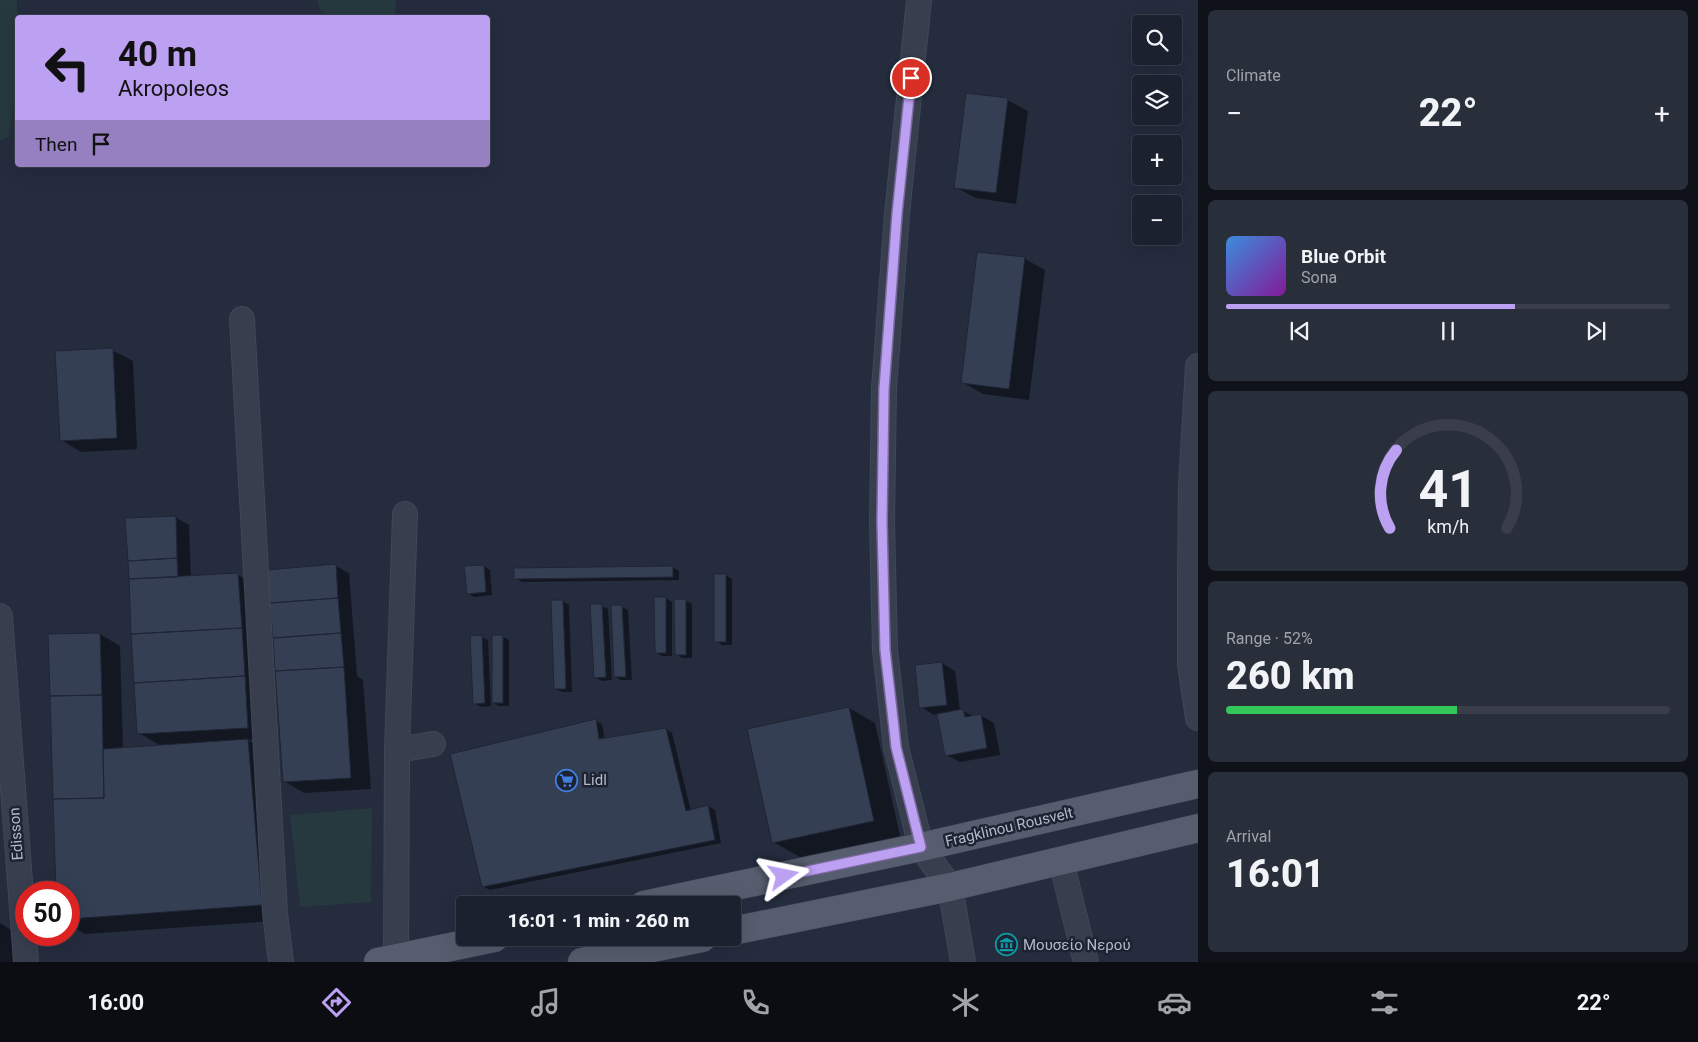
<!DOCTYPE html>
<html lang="en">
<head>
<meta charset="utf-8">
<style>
	body { margin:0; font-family:Roboto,sans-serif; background:#282e3a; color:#f1f3f6; height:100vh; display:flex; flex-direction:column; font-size:19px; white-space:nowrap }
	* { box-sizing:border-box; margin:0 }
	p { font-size:16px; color:#a0a3aa }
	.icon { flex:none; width:28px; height:28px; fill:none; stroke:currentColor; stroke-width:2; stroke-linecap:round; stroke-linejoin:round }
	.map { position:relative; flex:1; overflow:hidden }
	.panel { display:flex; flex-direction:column; gap:10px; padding:10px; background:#0f1219; width:500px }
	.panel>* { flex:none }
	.banner { position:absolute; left:15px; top:15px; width:475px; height:152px; border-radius:5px; box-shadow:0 5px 20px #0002,0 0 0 1px #393e4a; background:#bca0f2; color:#111; overflow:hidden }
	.buttons { position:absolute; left:1132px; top:15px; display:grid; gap:10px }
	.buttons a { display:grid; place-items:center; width:50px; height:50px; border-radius:5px; background:#1b212e; box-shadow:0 5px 20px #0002,0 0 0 1px #393e4a; font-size:25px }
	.speed { position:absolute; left:15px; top:881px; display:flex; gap:10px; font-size:25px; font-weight:700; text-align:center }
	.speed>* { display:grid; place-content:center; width:65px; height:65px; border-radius:50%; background:#1b212e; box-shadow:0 5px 20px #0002,0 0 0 1px #393e4a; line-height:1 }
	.speed .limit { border:8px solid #d22; background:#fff; color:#111 }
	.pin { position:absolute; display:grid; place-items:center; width:42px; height:42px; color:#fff; margin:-21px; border:2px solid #fff; border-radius:50%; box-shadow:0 1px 5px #0007 }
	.me { position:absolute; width:55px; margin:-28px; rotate:78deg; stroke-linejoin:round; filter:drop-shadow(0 0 4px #0008) }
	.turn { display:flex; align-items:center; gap:18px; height:105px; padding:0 20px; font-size:22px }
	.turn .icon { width:65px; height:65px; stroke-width:2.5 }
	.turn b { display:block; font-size:35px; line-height:42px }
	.then { display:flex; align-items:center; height:48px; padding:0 20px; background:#0003; gap:10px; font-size:19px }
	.big { font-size:38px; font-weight:800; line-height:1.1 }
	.panel .card { flex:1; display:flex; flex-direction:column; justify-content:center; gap:8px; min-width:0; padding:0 18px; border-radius:8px; background:#282e3a }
	.panel .dial { align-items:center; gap:0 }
	.dial svg { height:130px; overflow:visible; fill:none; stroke:#393e4a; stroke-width:7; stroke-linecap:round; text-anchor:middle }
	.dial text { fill:#f1f3f6; stroke:none }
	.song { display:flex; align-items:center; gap:15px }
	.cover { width:60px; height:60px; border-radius:8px; background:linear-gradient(135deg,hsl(210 70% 55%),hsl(290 70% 35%)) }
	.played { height:5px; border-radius:2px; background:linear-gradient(90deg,#bca0f2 65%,#393e4a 65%) }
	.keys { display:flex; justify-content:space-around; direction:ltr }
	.heat { display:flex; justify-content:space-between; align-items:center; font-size:28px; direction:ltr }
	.charge { height:8px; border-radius:4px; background:linear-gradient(90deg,#34c759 52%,#393e4a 0) }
	.trip { position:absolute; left:456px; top:896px; width:285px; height:50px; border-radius:5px; background:#1b212e; box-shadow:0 5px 20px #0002,0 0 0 1px #393e4a; font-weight:800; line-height:50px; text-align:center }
	.tab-bar { display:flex; height:80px; justify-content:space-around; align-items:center; background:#0b0d12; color:#a0a3aa }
	.tab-bar .icon { width:35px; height:35px }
	.tab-bar .active { color:#bca0f2 }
	.tab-bar b { font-size:22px; color:#f1f3f6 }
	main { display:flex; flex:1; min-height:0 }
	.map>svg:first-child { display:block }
	.green { fill:#26393f }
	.shadow { fill:#0007 }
	.building { fill:#353f54; stroke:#1f2535 }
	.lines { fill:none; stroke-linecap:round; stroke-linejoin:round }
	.minor-casing { stroke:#414757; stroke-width:26 }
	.major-casing { stroke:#414757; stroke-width:29 }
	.minor { stroke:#373e4e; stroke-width:24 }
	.major { stroke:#555d6e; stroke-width:28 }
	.route-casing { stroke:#7a689d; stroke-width:12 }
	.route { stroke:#bca0f2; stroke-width:9 }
	.labels { text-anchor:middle; stroke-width:5; stroke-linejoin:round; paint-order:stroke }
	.poi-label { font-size:15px; fill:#b3b9c9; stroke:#1d2333; text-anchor:start }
	.street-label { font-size:15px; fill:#b3b9c9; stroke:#1d2333 }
</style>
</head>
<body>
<main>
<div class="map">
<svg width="1198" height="962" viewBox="0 0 1198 962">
	<rect width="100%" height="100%" fill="#242c3e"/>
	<path class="green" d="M0,0H17L18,74L9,137L0,141Z
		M317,0H396L395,17H342L321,13Z
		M372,808L371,902L300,907L290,815Z"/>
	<path class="shadow" d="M1007,100L1028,111L1016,204L976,198L955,187Z
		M1025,259L1045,270L1029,400L983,394L962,382Z
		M112,350L133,361L137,449L81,452L61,440Z
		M175,517L189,525L191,577L238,575L258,586L267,739L248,740L274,755L288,920L85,934L69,925V892H58L50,635L100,634L120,646L123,749L161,746L139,733Z
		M336,566L349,573L357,676L363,680L371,789L304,793L284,781Z
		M484,566L490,570L492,595L474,597L468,593Z
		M673,567L679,571V580L522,582L516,578Z
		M725,575L732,579V645H722L716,641Z
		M666,598L672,602V656H662L656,652Z
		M685,600L692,604V658H682L676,654Z
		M563,601L569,605L572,692H562L555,688Z
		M601,606L608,609L612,680L602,681L595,677Z
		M622,607L628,610L632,680H621L615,677Z
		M481,637L488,640L491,706L481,707L474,703Z
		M503,637L509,640V706H499L493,703Z
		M942,663L955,671L960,711H963L973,716L980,715L994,723L1000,755L960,762L946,755L938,714L934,715L921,707Z
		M849,708L875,723L900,836L800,857L773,842Z
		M596,721L602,724L605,740L666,729L672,733L691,811L708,806L715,810L721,843L490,890L484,887Z
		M0,923L13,931L17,962H0Z"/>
	<path class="building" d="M966,93L1008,98L996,193L954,188Z
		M977,252L1025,257L1009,389L961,383Z
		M113,348L117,438L60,441L55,351Z
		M176,516L177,558L128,561L125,518Z
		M177,558L178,577L129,579L128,561Z
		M336,564L338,598L270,603L267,570Z
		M484,565L486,592L467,594L464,566Z
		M673,566V577L514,579V568Z
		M238,573L242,628L131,634L129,579Z
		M714,574H726V642H714Z
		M654,597H666V653H655Z
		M338,598L341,633L273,638L270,603Z
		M674,599H686V655H675Z
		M551,600H563L566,689H554Z
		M590,604H602L606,677L594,678Z
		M611,605H622L626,677H614Z
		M242,628L245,676L134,683L131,634Z
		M100,633L102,695L50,696L48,634Z
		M341,633L344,667L275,671L273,638Z
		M482,635L485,703L473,704L470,636Z
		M492,635H503V703H492Z
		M942,662L947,705L919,708L915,665Z
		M344,667L351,778L283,782L275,671Z
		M245,676L248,728L137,734L134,683Z
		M102,695L104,798L53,799L50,696Z
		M849,707L874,821L772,843L747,729Z
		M963,709L965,717L981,714L987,748L945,756L937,714Z
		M596,719L599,739L666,728L686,811L708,805L715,840L482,887L450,754Z
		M248,739L262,905L69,919V892H56L53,799L104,798L103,749Z"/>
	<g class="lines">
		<defs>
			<path id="minor" d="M919,0L897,214L884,389L882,522L885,650L896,747L921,847L950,887L963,962
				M242,319L275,913L281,962
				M1198,366L1191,486L1190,580V664L1198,718
				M0,616L26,962
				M397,750L433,744
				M1063,861L1065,877L1086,962
				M396,959L397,750L405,514"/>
			<path id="major" d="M644,905L921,847L1198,784
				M732,931L950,887L1198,828
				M378,962L494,938
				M582,962L702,938"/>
		</defs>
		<use href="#minor" class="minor-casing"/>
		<use href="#major" class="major-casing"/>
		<use href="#minor" class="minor"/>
		<use href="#major" class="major"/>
	</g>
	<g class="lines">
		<defs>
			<path id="route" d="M784,876L921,847L896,747L894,728L885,650L882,522L884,389L897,214L911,78"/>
		</defs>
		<use href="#route" class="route-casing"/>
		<use href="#route" class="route"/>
	</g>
	<defs>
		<symbol id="supermarket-ring" viewBox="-11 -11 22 22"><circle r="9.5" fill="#1d2333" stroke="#3f7fe0" stroke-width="1.5"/><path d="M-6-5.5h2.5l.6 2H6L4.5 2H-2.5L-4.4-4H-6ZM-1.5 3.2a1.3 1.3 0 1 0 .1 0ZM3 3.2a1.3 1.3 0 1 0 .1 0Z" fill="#3f7fe0"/></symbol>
		<symbol id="museum-ring" viewBox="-11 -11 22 22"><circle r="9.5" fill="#1d2333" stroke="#0f9aa8" stroke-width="1.5"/><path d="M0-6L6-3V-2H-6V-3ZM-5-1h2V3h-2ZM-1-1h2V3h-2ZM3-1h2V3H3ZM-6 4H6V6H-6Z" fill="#0f9aa8"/></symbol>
	</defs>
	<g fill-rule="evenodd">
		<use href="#supermarket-ring" x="554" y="768" width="25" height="25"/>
		<use href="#museum-ring" x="994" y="932" width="25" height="25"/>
	</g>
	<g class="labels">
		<g class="poi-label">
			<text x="583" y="785">Lidl</text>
			<text x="1023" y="950">Μουσείο Νερού</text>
		</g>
		<g class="street-label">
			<text transform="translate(1009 827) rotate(-13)" y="5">Fragklinou Rousvelt</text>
			<text transform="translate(16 834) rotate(-94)" y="5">Edisson</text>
		</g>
	</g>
</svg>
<div class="buttons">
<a><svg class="icon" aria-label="search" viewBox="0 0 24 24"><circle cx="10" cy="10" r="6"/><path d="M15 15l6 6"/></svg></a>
<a><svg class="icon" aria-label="layers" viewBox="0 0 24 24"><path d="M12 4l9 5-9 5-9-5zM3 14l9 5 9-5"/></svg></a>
<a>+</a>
<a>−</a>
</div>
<div class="speed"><div class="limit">50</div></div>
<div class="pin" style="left:911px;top:78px;background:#d93025"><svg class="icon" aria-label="arrive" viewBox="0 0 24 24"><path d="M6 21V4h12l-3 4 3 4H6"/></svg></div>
<svg class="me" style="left:784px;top:876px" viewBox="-20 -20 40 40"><path d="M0-17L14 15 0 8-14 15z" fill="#bca0f2" stroke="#fff" stroke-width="4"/></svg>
<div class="trip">16:01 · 1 min · 260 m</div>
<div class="banner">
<div class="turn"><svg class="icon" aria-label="left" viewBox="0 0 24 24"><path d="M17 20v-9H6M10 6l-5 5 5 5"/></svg><div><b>40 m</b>Akropoleos</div></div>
<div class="then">Then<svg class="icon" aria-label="arrive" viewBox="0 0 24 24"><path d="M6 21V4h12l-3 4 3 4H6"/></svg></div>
</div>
</div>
<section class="panel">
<div class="card"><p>Climate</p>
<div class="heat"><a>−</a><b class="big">22°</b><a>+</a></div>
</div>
<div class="card">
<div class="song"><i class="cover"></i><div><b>Blue Orbit</b><p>Sona</p></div></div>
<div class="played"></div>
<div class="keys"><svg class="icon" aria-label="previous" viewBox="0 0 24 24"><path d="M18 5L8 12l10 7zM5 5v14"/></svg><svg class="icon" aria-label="pause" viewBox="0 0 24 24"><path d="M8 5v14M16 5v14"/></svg><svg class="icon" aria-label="next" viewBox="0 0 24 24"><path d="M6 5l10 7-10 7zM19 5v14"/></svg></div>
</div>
<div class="card dial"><svg viewBox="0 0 100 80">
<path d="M14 69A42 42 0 1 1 86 69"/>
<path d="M14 69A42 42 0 0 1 18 21" stroke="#bca0f2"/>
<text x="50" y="56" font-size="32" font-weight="700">41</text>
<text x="50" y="72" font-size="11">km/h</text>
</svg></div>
<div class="card"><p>Range · 52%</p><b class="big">260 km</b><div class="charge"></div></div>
<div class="card"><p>Arrival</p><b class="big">16:01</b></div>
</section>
</main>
<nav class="tab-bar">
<b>16:00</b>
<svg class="icon active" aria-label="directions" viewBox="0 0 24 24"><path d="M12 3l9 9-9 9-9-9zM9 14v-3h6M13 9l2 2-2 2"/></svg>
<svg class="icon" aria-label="music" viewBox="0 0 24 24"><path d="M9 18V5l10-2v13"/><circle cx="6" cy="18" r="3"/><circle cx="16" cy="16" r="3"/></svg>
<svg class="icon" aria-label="phone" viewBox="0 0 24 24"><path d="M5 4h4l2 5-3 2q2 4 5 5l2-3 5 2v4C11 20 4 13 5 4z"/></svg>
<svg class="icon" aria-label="climate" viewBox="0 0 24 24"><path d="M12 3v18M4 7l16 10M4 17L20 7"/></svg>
<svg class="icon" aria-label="car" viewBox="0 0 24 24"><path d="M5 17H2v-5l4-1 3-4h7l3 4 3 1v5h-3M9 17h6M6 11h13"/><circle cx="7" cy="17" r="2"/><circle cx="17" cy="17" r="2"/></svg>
<svg class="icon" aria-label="filters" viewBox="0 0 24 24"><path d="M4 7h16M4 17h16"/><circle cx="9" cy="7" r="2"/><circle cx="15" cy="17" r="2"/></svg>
<b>22°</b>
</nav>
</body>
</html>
